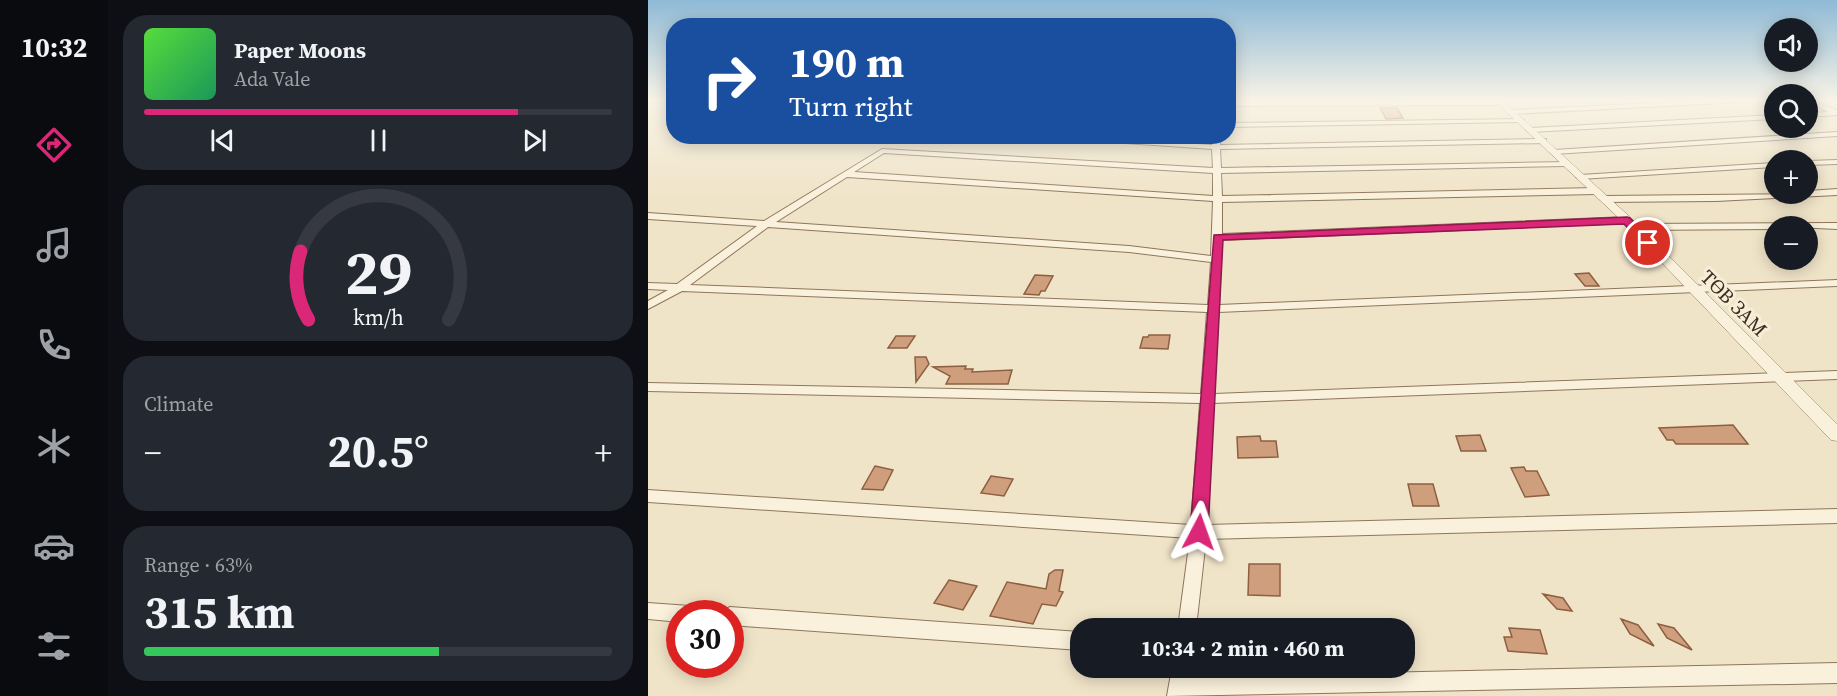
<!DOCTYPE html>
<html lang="en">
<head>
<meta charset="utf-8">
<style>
	body { margin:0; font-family:"Source Serif 4",serif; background:#242831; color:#f1f3f6; height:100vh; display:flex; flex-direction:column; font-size:22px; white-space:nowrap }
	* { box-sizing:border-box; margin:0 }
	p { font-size:20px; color:#9ea1a6 }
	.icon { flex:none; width:33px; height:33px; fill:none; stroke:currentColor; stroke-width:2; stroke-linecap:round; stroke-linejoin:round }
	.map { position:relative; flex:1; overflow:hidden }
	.sheet { display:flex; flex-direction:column; gap:15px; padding:15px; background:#0d0f14; width:540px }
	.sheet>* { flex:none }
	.guide { position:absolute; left:18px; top:18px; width:570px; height:126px; border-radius:24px; box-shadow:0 3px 15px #0003; background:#1a4fa0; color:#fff; overflow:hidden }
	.tools { position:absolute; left:1116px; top:18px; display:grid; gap:12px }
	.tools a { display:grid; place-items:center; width:54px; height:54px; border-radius:50%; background:#171b24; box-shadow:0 3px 15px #0003; font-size:30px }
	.speed { position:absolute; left:18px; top:600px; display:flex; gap:12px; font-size:30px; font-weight:700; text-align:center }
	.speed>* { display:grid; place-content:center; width:78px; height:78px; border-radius:50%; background:#171b24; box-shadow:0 3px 15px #0003; line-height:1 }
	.speed .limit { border:9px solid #d22; background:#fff; color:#111 }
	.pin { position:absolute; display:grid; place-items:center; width:51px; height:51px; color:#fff; margin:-26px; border:3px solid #fff; border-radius:50%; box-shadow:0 2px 6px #0007 }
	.me { position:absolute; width:66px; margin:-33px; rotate:4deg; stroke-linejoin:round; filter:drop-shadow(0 0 4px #0008) }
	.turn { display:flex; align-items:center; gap:21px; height:126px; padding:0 24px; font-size:27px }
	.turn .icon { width:78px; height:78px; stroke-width:2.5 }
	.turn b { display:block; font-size:42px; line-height:51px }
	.big { font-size:45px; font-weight:700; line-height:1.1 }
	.sheet .tile { flex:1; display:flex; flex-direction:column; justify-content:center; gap:9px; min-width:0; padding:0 21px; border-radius:24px; background:#242831 }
	.sheet .dial { align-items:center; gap:0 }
	.dial svg { height:156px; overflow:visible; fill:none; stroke:#363941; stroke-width:7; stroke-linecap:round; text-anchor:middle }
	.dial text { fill:#f1f3f6; stroke:none }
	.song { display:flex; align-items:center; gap:18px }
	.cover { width:72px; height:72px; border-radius:9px; background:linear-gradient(135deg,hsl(110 70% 55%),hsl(150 70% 35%)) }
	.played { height:6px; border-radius:3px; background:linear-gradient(90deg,#db2777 80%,#363941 80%) }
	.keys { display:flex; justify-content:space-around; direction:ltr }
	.heat { display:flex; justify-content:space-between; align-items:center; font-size:33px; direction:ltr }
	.charge { height:9px; border-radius:4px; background:linear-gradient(90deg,#34c759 63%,#363941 0) }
	.trip { position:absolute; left:422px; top:618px; width:345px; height:60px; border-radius:24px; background:#171b24; box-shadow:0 3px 15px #0003; font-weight:700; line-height:60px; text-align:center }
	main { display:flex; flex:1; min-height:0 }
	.tabs { display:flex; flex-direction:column; width:108px; justify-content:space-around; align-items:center; background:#090b0e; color:#9ea1a6 }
	.tabs .icon { width:42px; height:42px }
	.tabs .active { color:#db2777 }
	.tabs b { font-size:27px; color:#f1f3f6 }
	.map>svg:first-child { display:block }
	.building { fill:#cf9f7d; stroke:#8d5f41; stroke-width:1.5 }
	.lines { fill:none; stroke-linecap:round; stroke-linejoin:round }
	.minor-casing { stroke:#8d765c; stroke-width:2 }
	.tertiary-casing { stroke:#8d765c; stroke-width:1 }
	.minor { fill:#faf1dc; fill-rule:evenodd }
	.tertiary { fill:#faf1dc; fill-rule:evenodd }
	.route { fill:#db2777; stroke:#8e194d; stroke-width:1.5 }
	.labels { text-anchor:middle; stroke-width:6; stroke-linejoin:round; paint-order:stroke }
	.street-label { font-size:20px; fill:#3d2e20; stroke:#f7eed8 }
</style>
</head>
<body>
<main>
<nav class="tabs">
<b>10:32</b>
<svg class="icon active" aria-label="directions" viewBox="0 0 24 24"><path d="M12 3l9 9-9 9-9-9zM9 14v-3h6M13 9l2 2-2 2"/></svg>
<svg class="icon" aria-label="music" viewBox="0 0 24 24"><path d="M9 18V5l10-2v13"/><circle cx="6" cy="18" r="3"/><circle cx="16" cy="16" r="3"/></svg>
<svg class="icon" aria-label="phone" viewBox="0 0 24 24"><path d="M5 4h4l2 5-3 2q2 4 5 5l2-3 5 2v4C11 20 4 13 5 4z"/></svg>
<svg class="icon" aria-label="climate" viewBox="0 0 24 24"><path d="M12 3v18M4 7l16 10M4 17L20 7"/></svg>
<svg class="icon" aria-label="car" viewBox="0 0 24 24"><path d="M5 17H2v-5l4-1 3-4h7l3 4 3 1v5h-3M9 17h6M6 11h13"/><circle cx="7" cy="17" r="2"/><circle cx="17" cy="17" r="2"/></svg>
<svg class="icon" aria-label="filters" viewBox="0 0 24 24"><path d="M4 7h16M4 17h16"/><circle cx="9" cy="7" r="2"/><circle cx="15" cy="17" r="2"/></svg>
</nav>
<section class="sheet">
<div class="tile">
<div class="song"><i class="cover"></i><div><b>Paper Moons</b><p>Ada Vale</p></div></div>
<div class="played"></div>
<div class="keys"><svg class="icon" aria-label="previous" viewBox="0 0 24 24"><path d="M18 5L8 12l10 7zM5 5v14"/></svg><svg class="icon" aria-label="pause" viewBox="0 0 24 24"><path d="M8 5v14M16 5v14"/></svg><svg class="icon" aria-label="next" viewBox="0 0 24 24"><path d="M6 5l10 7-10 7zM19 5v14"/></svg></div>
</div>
<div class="tile dial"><svg viewBox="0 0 100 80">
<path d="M14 69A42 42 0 1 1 86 69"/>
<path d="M14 69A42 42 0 0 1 10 34" stroke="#db2777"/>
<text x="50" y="56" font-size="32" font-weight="700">29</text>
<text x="50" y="72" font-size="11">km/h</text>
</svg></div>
<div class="tile"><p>Climate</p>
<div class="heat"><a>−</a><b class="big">20.5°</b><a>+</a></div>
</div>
<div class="tile"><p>Range · 63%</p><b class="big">315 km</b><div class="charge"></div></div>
</section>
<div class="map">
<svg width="1189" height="696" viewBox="0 0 1189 696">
	<rect width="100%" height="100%" fill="#f0e4c8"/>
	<path class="building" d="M732,108H749L755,118L738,119Z
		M941,273L951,286H937L927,274Z
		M387,275L405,276L397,291H393L391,295L376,294Z
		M501,335H522L520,349L492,348L495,337H500Z
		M248,336H267L259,348H240Z
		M267,357H278L281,364L268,382Z
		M318,366L317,369H325L324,372L364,370L360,384H298L302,376L285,367Z
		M1085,425L1100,444H1028L1025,440H1019L1011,428Z
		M832,435L838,451H813L808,436Z
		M612,436L613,441H628L630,457L590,458L589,437Z
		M227,466L245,470L235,490L214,489Z
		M876,467L878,471H889L901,495L877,497L863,468Z
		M343,476L365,479L356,496L333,493Z
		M760,484H785L791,506H765Z
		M601,564H632V596L600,595Z
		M415,570L411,591L415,592L408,606L394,604L385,624L342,616L359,582L398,589L401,574L407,570Z
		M301,580L329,586L315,610L286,603Z
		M895,594L915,598L924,611L909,609Z
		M973,619L990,625L1006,646L982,634Z
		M1010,624L1026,628L1044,650L1019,638Z
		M861,628L892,630L899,654L860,651L856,637H864Z"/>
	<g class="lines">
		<defs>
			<path id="minor" d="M1065,100H1097L1094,102L864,114L861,112L864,110Z
				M1160,100H1164L1189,110V115L1160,117V113L1180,112L1160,102Z
				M580,102L854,101L857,103L854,105L580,106Z
				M1126,115V119L882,132L878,130L882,128Z
				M874,119L876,120L872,122L580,127V123Z
				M1189,132V136L906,154L902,152L906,150Z
				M375,136H425L564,145V136H572V145L895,139H898V143L572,149L573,168L919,162L923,164L919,166L573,173L574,196L948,188L952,191L948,194L574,202V234L979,217L984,220L979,223L574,240L571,305L1189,280V286L570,312L566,394L1189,371V379L565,403L559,525L1189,509V523L558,539L548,628H530L542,538L0,502V490L543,525L552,403L0,391V383L553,394L559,312L34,291L0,309V301L20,290L0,289V283L29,284L109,226L0,219V213L116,221L234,149L565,168L564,149ZM236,153L565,173V196L206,172ZM199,177L565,201L563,256L481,246L128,222ZM120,227L481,252L563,262L560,305L42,285Z
				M1189,160V164L1160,165V161Z
				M1126,163V167L932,179L928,177L932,175Z
				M1189,189V195L1068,201L956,202L952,199L956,196L1160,194V191Z
				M1189,223V229L1126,226V229L985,230L980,227L985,224Z
				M0,603L42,606L48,608L51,614H32V622L0,619Z
				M82,607L432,632V650L82,625V614H74L76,610Z
				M1189,663V683L519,696L524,668H542L541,677Z"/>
			<path id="tertiary" d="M846,100H854L983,218L1189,424V441L1183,440L975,222Z"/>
		</defs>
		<use href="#minor" class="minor-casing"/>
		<use href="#tertiary" class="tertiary-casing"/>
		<use href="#minor" class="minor"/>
		<use href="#tertiary" class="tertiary"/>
	</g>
	<linearGradient id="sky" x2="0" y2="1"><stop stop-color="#8fbad6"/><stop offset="0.51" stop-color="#f8f3e6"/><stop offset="1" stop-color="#f8f3e6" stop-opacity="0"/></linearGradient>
	<rect width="1189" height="197" fill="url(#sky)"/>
	<path class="route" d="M979,217L982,218L1004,240V245H996L976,224L575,240L560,532L557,537L551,539L545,537L542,532L566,235Z"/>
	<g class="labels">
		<g class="street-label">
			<text transform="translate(1086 303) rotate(45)" y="7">ТӨВ ЗАМ</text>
		</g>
	</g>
</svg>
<div class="tools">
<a><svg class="icon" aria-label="sound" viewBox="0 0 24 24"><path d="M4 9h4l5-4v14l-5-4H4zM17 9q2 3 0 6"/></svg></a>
<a><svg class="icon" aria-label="search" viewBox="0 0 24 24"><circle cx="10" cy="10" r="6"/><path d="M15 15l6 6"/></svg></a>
<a>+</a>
<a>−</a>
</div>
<div class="speed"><div class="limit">30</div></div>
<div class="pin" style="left:1000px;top:243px;background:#d93025"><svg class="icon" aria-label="arrive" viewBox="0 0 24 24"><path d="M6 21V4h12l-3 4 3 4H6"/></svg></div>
<svg class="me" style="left:551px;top:532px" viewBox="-20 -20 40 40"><path d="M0-17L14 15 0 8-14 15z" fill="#db2777" stroke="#fff" stroke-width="4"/></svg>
<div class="trip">10:34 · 2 min · 460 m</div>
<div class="guide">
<div class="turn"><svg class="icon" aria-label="right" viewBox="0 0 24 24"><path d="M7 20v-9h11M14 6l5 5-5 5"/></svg><div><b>190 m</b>Turn right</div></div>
</div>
</div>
</main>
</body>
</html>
